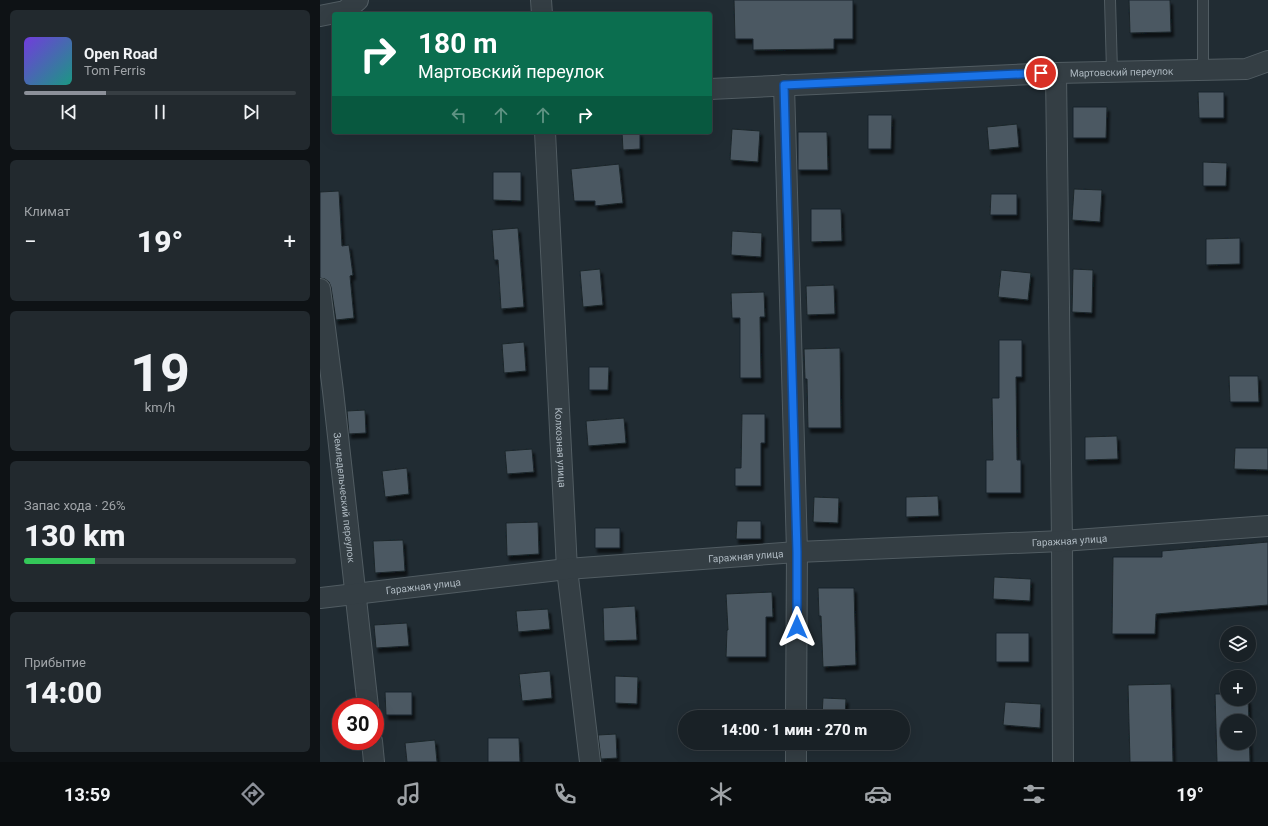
<!DOCTYPE html>
<html lang="ru">
<head>
<meta charset="utf-8">
<style>
	body { margin:0; font-family:Roboto,sans-serif; background:#22292e; color:#f1f3f6; height:100vh; display:flex; flex-direction:column; font-size:15px; white-space:nowrap }
	* { box-sizing:border-box; margin:0 }
	p { font-size:13px; color:#9fa3a7 }
	.icon { flex:none; width:22px; height:22px; fill:none; stroke:currentColor; stroke-width:2; stroke-linecap:round; stroke-linejoin:round }
	.map { position:relative; flex:1; overflow:hidden }
	.side { display:flex; flex-direction:column; gap:10px; padding:10px; background:#0e1215; width:320px }
	.side>* { flex:none }
	.banner { position:absolute; left:12px; top:12px; width:380px; height:122px; border-radius:4px; box-shadow:0 4px 16px #0002,0 0 0 1px #373e43; background:#0b6e4f; color:#fff; overflow:hidden }
	.tools { position:absolute; left:900px; top:626px; display:grid; gap:8px }
	.tools a { display:grid; place-items:center; width:36px; height:36px; border-radius:50%; background:#192126; box-shadow:0 4px 16px #0002,0 0 0 1px #373e43; font-size:20px }
	.speed { position:absolute; left:12px; top:698px; display:flex; gap:8px; font-size:20px; font-weight:700; text-align:center }
	.speed>* { display:grid; place-content:center; width:52px; height:52px; border-radius:50%; background:#192126; box-shadow:0 4px 16px #0002,0 0 0 1px #373e43; line-height:1 }
	.speed .limit { border:6px solid #d22; background:#fff; color:#111 }
	.pin { position:absolute; display:grid; place-items:center; width:34px; height:34px; color:#fff; margin:-17px; border:2px solid #fff; border-radius:50%; box-shadow:0 1px 4px #0007 }
	.me { position:absolute; width:44px; margin:-22px; rotate:0deg; stroke-linejoin:round; filter:drop-shadow(0 0 3px #0008) }
	.turn { display:flex; align-items:center; gap:14px; height:84px; padding:0 20px; font-size:18px }
	.turn .icon { width:52px; height:52px; stroke-width:2.5 }
	.turn b { display:block; font-size:28px; line-height:34px }
	.lanes { display:flex; align-items:center; height:38px; padding:0 20px; background:#0003; justify-content:center; gap:20px; direction:ltr }
	.lanes .off { opacity:.35 }
	.big { font-size:30px; font-weight:800; line-height:1.1 }
	.side .card { flex:1; display:flex; flex-direction:column; justify-content:center; gap:6px; min-width:0; padding:0 14px; border-radius:6px; background:#22292e }
	.side .dial { align-items:center; gap:0 }
	.dial b { font-size:52px; line-height:1 }
	.song { display:flex; align-items:center; gap:12px }
	.cover { width:48px; height:48px; border-radius:6px; background:linear-gradient(135deg,hsl(260 70% 55%),hsl(170 70% 35%)) }
	.played { height:4px; border-radius:2px; background:linear-gradient(90deg,#8c9099 30%,#373e43 30%) }
	.keys { display:flex; justify-content:space-around; direction:ltr }
	.heat { display:flex; justify-content:space-between; align-items:center; font-size:22px; direction:ltr }
	.charge { height:6px; border-radius:3px; background:linear-gradient(90deg,#34c759 26%,#373e43 0) }
	.trip { position:absolute; left:358px; top:710px; width:232px; height:40px; border-radius:20px; background:#192126; box-shadow:0 4px 16px #0002,0 0 0 1px #373e43; font-weight:800; line-height:40px; text-align:center }
	.tab-bar { display:flex; height:64px; justify-content:space-around; align-items:center; background:#0a0d0f; color:#9fa3a7 }
	.tab-bar .icon { width:28px; height:28px }
	.tab-bar .on { color:#8c9099 }
	.tab-bar b { font-size:18px; color:#f1f3f6 }
	main { display:flex; flex:1; min-height:0 }
	.map>svg:first-child { display:block }
	.building { fill:#4c5962; stroke:#1b252a; filter:url(#shadow) }
	.lines { fill:none; stroke-linecap:round; stroke-linejoin:round }
	.lane-casing { stroke:#515c62; stroke-width:12 }
	.street-casing { stroke:#515c62; stroke-width:22 }
	.lane { stroke:#343e44; stroke-width:10 }
	.street { stroke:#343e44; stroke-width:20 }
	.route-casing { stroke:#114b97; stroke-width:10 }
	.route { stroke:#1a73e8; stroke-width:7 }
	.labels { text-anchor:middle; stroke-width:4; stroke-linejoin:round; paint-order:stroke }
	.street-label { font-size:10px; fill:#aeb9c1; stroke:#192328 }
</style>
</head>
<body>
<main>
<section class="side">
<div class="card">
<div class="song"><i class="cover"></i><div><b>Open Road</b><p>Tom Ferris</p></div></div>
<div class="played"></div>
<div class="keys"><svg class="icon" aria-label="previous" viewBox="0 0 24 24"><path d="M18 5L8 12l10 7zM5 5v14"/></svg><svg class="icon" aria-label="pause" viewBox="0 0 24 24"><path d="M8 5v14M16 5v14"/></svg><svg class="icon" aria-label="next" viewBox="0 0 24 24"><path d="M6 5l10 7-10 7zM19 5v14"/></svg></div>
</div>
<div class="card"><p>Климат</p>
<div class="heat"><a>−</a><b class="big">19°</b><a>+</a></div>
</div>
<div class="card dial"><b>19</b><p>km/h</p></div>
<div class="card"><p>Запас хода · 26%</p><b class="big">130 km</b><div class="charge"></div></div>
<div class="card"><p>Прибытие</p><b class="big">14:00</b></div>
</section>
<div class="map">
<svg width="948" height="762" viewBox="0 0 948 762">
	<defs>
		<filter id="shadow"><feDropShadow dx="2.5" dy="4.5" stdDeviation="1" flood-color="#0009"/></filter>
	</defs>
	<rect width="100%" height="100%" fill="#212c33"/>
	<path class="building" d="M414,0H533V39H514V49L433,50V39H415Z
		M809,0H850L851,32L810,33Z
		M878,92H904V118H879Z
		M753,107H787L786,138H753Z
		M548,115H572L571,149H548Z
		M697,124L699,147L669,150L667,127Z
		M412,129L440,131L438,162L410,160Z
		M302,132H320V149L303,150Z
		M478,132H507L508,170H478Z
		M883,162L907,163L906,186H883Z
		M299,164L303,203L275,206V201H254L251,169Z
		M173,172H201V201L173,200Z
		M754,189L782,190L780,222L752,220Z
		M19,191L22,246L29,245L33,275L30,276L34,318L16,320L11,287L9,282L5,279L0,278V192Z
		M671,194H697V215H670Z
		M491,209H521L522,241L491,242Z
		M198,228L204,307L181,309L178,260H174L172,230Z
		M412,231L442,233L441,257L411,255Z
		M920,238V264L886,265V239Z
		M280,269L283,305L263,307L260,271Z
		M753,269L773,270L772,313L752,312Z
		M681,270L711,273L708,300L678,297Z
		M514,285L515,314L487,315L486,286Z
		M444,292L445,317H440L441,378H420V318H412L411,293Z
		M679,340H702V377H696L697,460H701V493H666V460H673L672,398H679Z
		M204,342L206,371L184,373L182,344Z
		M520,348L521,428H488L487,379H485L484,349Z
		M269,367H289L288,390H269Z
		M909,376H938L939,402H910Z
		M45,410L46,433L29,434L27,411Z
		M422,414H445V443H441V486H415V468H421Z
		M304,418L306,443L268,446L266,421Z
		M797,436L798,459L765,460V437Z
		M915,448H948V470L914,469Z
		M212,449L214,472L187,474L185,451Z
		M87,468L89,494L65,497L62,471Z
		M618,496L619,516L586,517V497Z
		M494,497L519,498L518,523L493,522Z
		M417,521H441V539H416Z
		M218,522L219,554L187,556L186,523Z
		M275,528H300V548H275Z
		M83,540L85,571L55,573L53,541Z
		M948,542V605L836,614L835,634H792L793,557H842V551Z
		M674,577L711,579L710,601L673,599Z
		M498,588H534L536,665L503,667L501,616H499Z
		M452,592L453,617H446V657H406L407,630H408L406,594Z
		M315,606L317,640L284,641L283,608Z
		M228,609L230,629L198,632L196,611Z
		M87,623L89,646L56,648L54,625Z
		M676,633H709V662H676Z
		M230,671L232,698L202,701L199,674Z
		M295,676L318,677L317,704L295,703Z
		M851,684L853,762H810L808,685Z
		M65,692H92V715H66Z
		M895,694H907V699H928L929,721H907V743H929V724L930,762H897Z
		M503,698L526,699L525,717H502Z
		M685,702L721,704L720,728L683,725Z
		M410,714H428V717H410Z
		M296,734L297,758L281,759L278,735Z
		M168,738H199L200,762H168Z
		M115,740L117,762H87L85,743Z"/>
	<g class="lines">
		<defs>
			<path id="lane" d="M790,0L792,71
				M883,0V70"/>
			<g id="street">
				<path d="M221,0L222,14"/>
				<path d="M0,16L25,11L38,0"/>
				<path d="M736,73L742,541L743,762"/>
				<path d="M464,85L477,552L476,717"/>
				<path id="s1" d="M390,89L736,73L926,69L948,61"/>
				<path id="s2" d="M225,132L247,569L270,762"/>
				<path id="s3" d="M0,289L13,391L48,707"/>
				<path id="s4" d="M0,598L247,569L477,552L742,541L948,526"/>
				<path d="M52,741L54,762"/>
				<path d="M476,762V743"/>
			</g>
		</defs>
		<use href="#lane" class="lane-casing"/>
		<use href="#street" class="street-casing"/>
		<use href="#lane" class="lane"/>
		<use href="#street" class="street"/>
	</g>
	<g class="lines">
		<defs>
			<path id="route" d="M477,627V552L464,85L721,73"/>
		</defs>
		<use href="#route" class="route-casing"/>
		<use href="#route" class="route"/>
	</g>
	<g class="labels">
		<g class="street-label">
			<text dy="4" stroke="none"><textPath href="#s1" startOffset="412">Мартовский переулок</textPath></text>
			<text dy="4" stroke="none"><textPath href="#s2" startOffset="316">Колхозная улица</textPath></text>
			<text dy="4" stroke="none"><textPath href="#s3" startOffset="210">Земледельческий переулок</textPath></text>
			<text dy="4" stroke="none"><textPath href="#s4" startOffset="752">Гаражная улица</textPath></text>
			<text dy="4" stroke="none"><textPath href="#s4" startOffset="428">Гаражная улица</textPath></text>
			<text dy="4" stroke="none"><textPath href="#s4" startOffset="104">Гаражная улица</textPath></text>
		</g>
	</g>
</svg>
<div class="tools">
<a><svg class="icon" aria-label="layers" viewBox="0 0 24 24"><path d="M12 4l9 5-9 5-9-5zM3 14l9 5 9-5"/></svg></a>
<a>+</a>
<a>−</a>
</div>
<div class="speed"><div class="limit">30</div></div>
<div class="pin" style="left:721px;top:73px;background:#d93025"><svg class="icon" aria-label="arrive" viewBox="0 0 24 24"><path d="M6 21V4h12l-3 4 3 4H6"/></svg></div>
<svg class="me" style="left:477px;top:627px" viewBox="-20 -20 40 40"><path d="M0-17L14 15 0 8-14 15z" fill="#1a73e8" stroke="#fff" stroke-width="4"/></svg>
<div class="trip">14:00 · 1 мин · 270 m</div>
<div class="banner">
<div class="turn"><svg class="icon" aria-label="right" viewBox="0 0 24 24"><path d="M7 20v-9h11M14 6l5 5-5 5"/></svg><div><b>180 m</b>Мартовский переулок</div></div>
<div class="lanes"><svg class="icon off" aria-label="left" viewBox="0 0 24 24"><path d="M17 20v-9H6M10 6l-5 5 5 5"/></svg><svg class="icon off" aria-label="ahead" viewBox="0 0 24 24"><path d="M12 20V5M6 11l6-6 6 6"/></svg><svg class="icon off" aria-label="ahead" viewBox="0 0 24 24"><path d="M12 20V5M6 11l6-6 6 6"/></svg><svg class="icon" aria-label="right" viewBox="0 0 24 24"><path d="M7 20v-9h11M14 6l5 5-5 5"/></svg></div>
</div>
</div>
</main>
<nav class="tab-bar">
<b>13:59</b>
<svg class="icon on" aria-label="directions" viewBox="0 0 24 24"><path d="M12 3l9 9-9 9-9-9zM9 14v-3h6M13 9l2 2-2 2"/></svg>
<svg class="icon" aria-label="music" viewBox="0 0 24 24"><path d="M9 18V5l10-2v13"/><circle cx="6" cy="18" r="3"/><circle cx="16" cy="16" r="3"/></svg>
<svg class="icon" aria-label="phone" viewBox="0 0 24 24"><path d="M5 4h4l2 5-3 2q2 4 5 5l2-3 5 2v4C11 20 4 13 5 4z"/></svg>
<svg class="icon" aria-label="climate" viewBox="0 0 24 24"><path d="M12 3v18M4 7l16 10M4 17L20 7"/></svg>
<svg class="icon" aria-label="car" viewBox="0 0 24 24"><path d="M5 17H2v-5l4-1 3-4h7l3 4 3 1v5h-3M9 17h6M6 11h13"/><circle cx="7" cy="17" r="2"/><circle cx="17" cy="17" r="2"/></svg>
<svg class="icon" aria-label="filters" viewBox="0 0 24 24"><path d="M4 7h16M4 17h16"/><circle cx="9" cy="7" r="2"/><circle cx="15" cy="17" r="2"/></svg>
<b>19°</b>
</nav>
</body>
</html>
